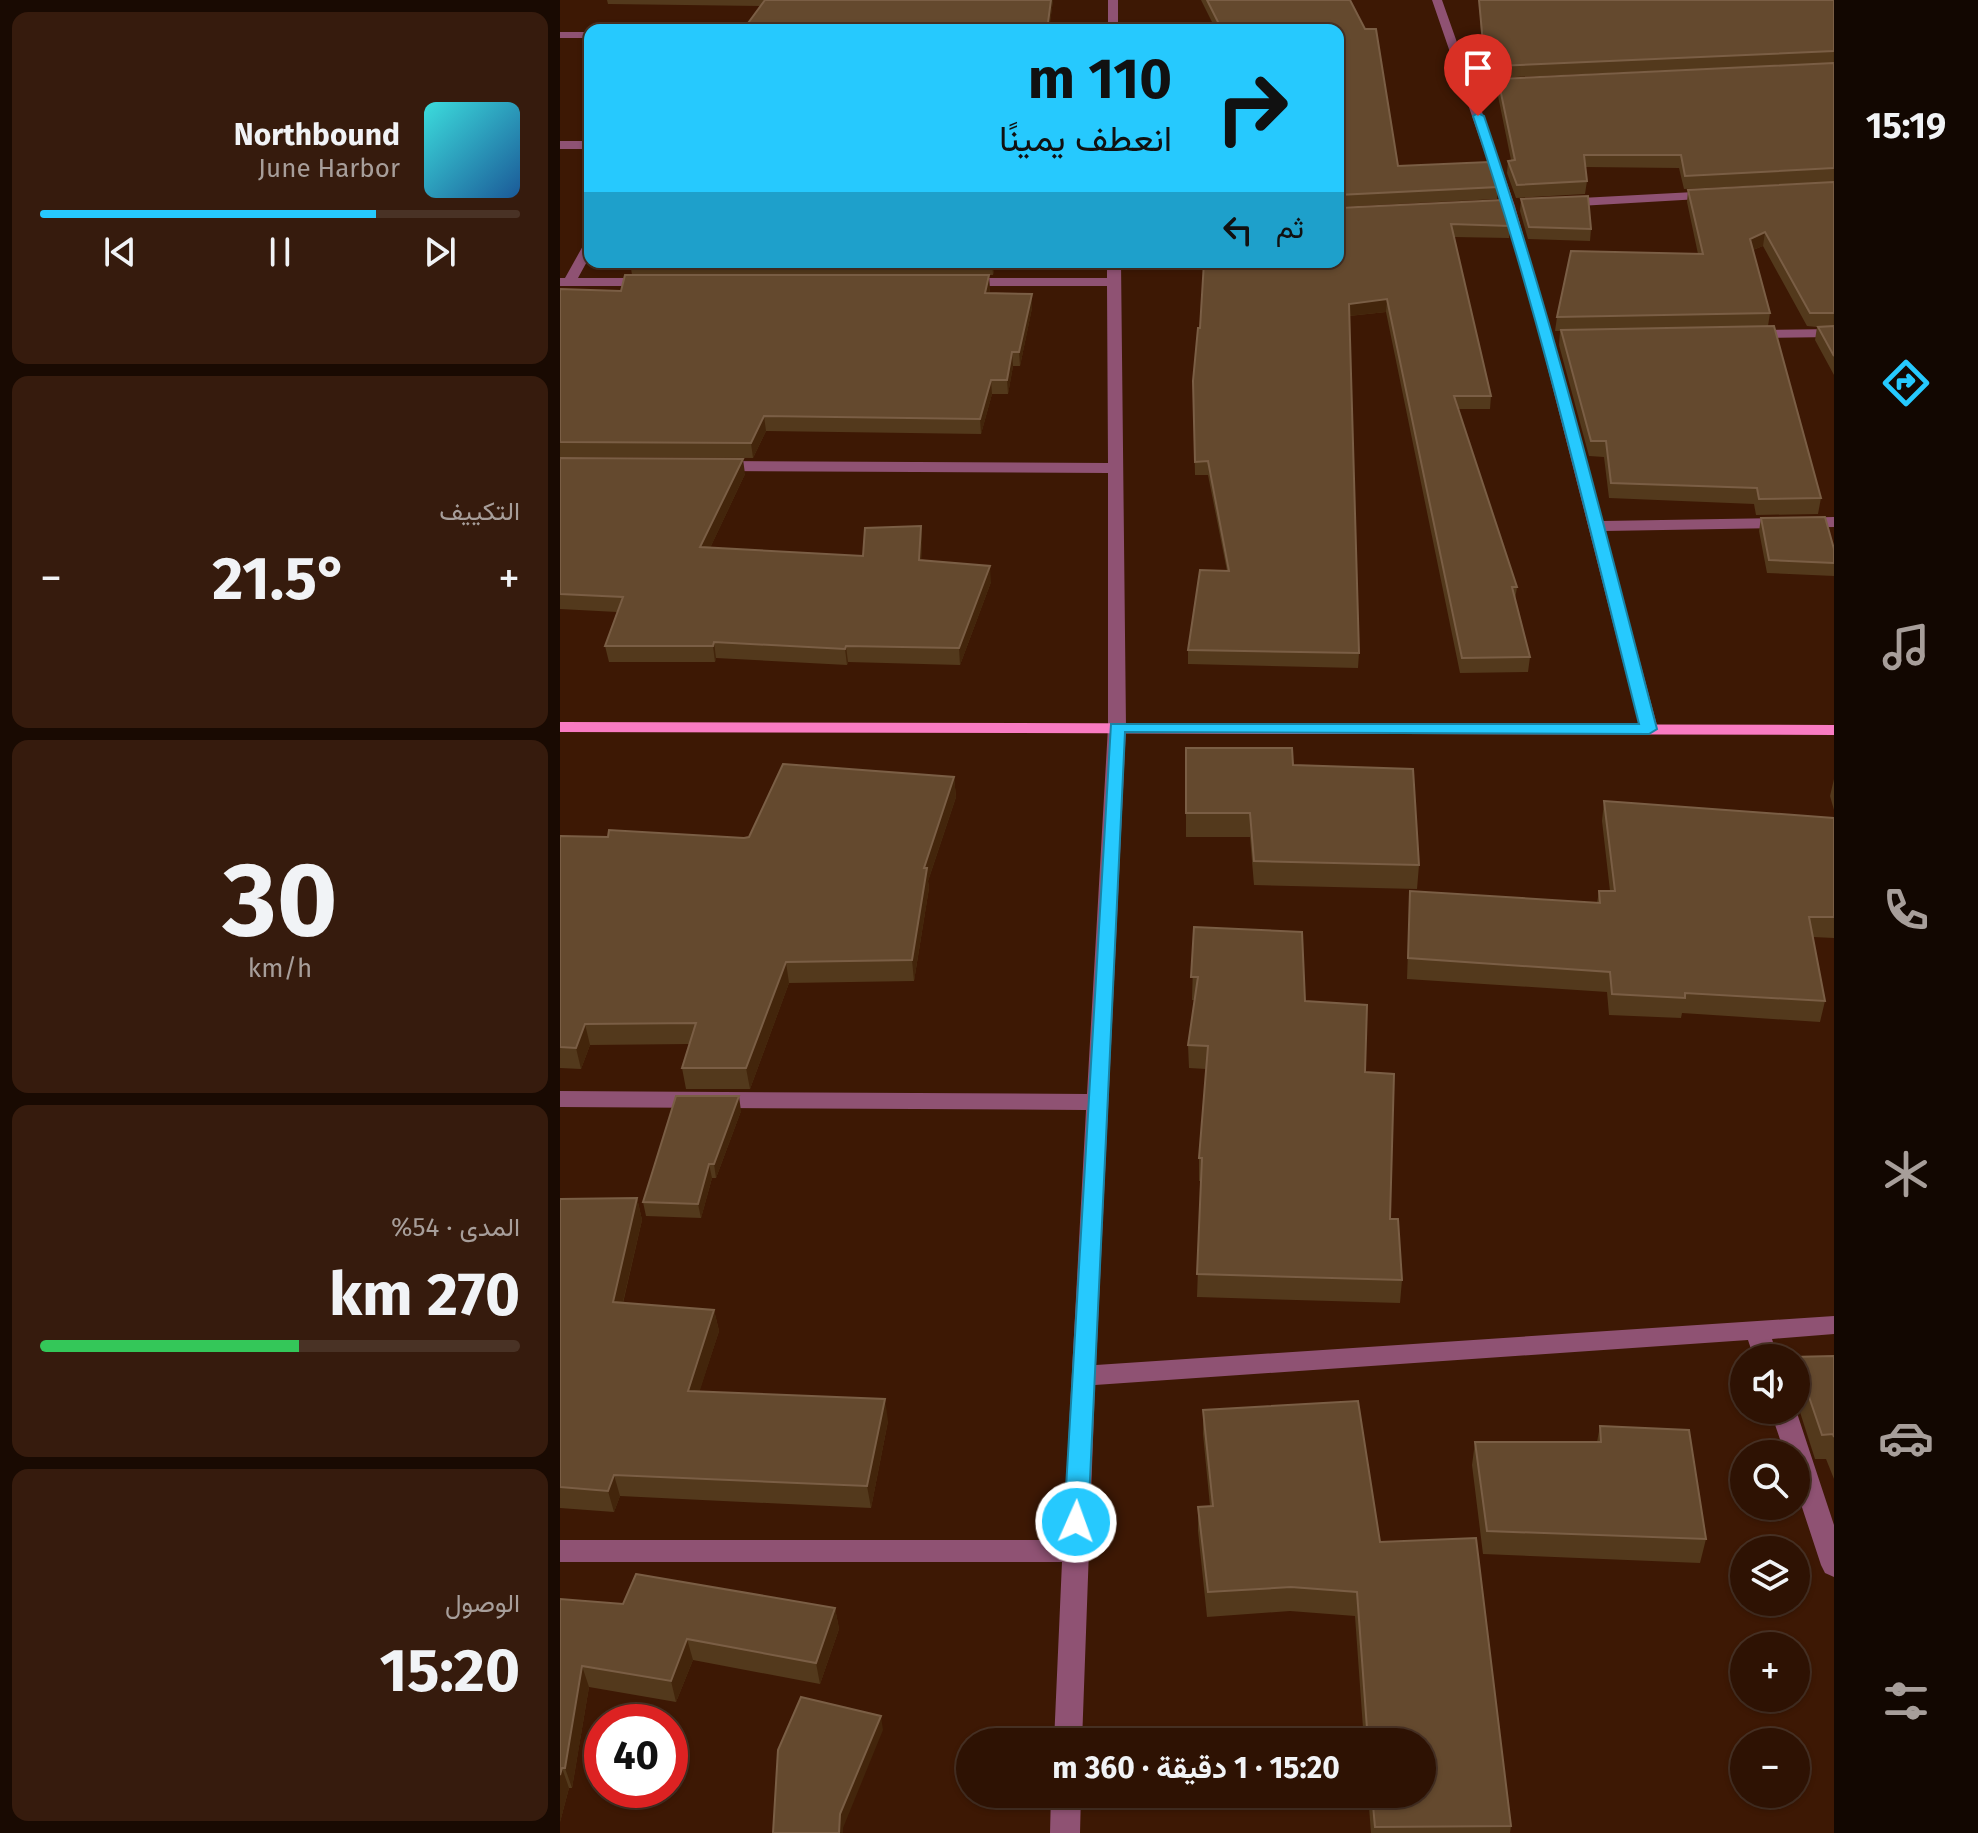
<!DOCTYPE html>
<html lang="ar">
<head>
<meta charset="utf-8">
<style>
	body { margin:0; font-family:"Fira Sans",Vazirmatn,sans-serif; background:#361b0d; color:#f1f3f6; direction:rtl; height:100vh; display:flex; flex-direction:column; font-size:30px; white-space:nowrap }
	* { box-sizing:border-box; margin:0 }
	p { font-size:26px; color:#a79e9a }
	.icon { flex:none; width:44px; height:44px; fill:none; stroke:currentColor; stroke-width:2; stroke-linecap:round; stroke-linejoin:round }
	.map { position:relative; flex:1; overflow:hidden; direction:ltr }
	.panel { display:flex; flex-direction:column; gap:12px; padding:12px; background:#190a02; width:560px }
	.panel>* { flex:none }
	.hud { position:absolute; left:24px; top:24px; width:760px; height:244px; border-radius:16px; box-shadow:0 2px 6px #0004,0 0 0 2px #493225; direction:rtl; background:#26c9fe; color:#111; overflow:hidden }
	.fabs { position:absolute; left:1170px; top:1344px; display:grid; gap:16px }
	.fabs a { display:grid; place-items:center; width:80px; height:80px; border-radius:50%; background:#2e1203; box-shadow:0 2px 6px #0004,0 0 0 2px #493225; font-size:40px }
	.speed { position:absolute; left:24px; top:1704px; display:flex; gap:16px; font-size:40px; font-weight:700; text-align:center }
	.speed>* { display:grid; place-content:center; width:104px; height:104px; border-radius:50%; background:#2e1203; box-shadow:0 2px 6px #0004,0 0 0 2px #493225; line-height:1 }
	.speed .limit { border:12px solid #d22; background:#fff; color:#111 }
	.pin { position:absolute; display:grid; place-items:center; width:68px; height:68px; color:#fff; margin:-82px -34px; border-radius:50% 50% 50% 0; rotate:-45deg; box-shadow:0 0 8px #0007 }
	.pin .icon { rotate:45deg }
	.me { position:absolute; width:88px; margin:-44px; rotate:2deg; stroke-linejoin:round; filter:drop-shadow(0 0 6px #0008) }
	.turn { display:flex; align-items:center; gap:28px; height:168px; padding:0 40px; font-size:36px }
	.turn .icon { width:104px; height:104px; stroke-width:2.5 }
	.turn b { display:block; font-size:56px; line-height:68px }
	.then { display:flex; align-items:center; height:76px; padding:0 40px; background:#0003; gap:16px; font-size:30px }
	.big { font-size:60px; font-weight:700; line-height:1.1 }
	.panel .widget { flex:1; display:flex; flex-direction:column; justify-content:center; gap:12px; min-width:0; padding:0 28px; border-radius:16px; background:#361b0d }
	.panel .dial { align-items:center; gap:0 }
	.dial b { font-size:104px; line-height:1 }
	.song { display:flex; align-items:center; gap:24px }
	.cover { width:96px; height:96px; border-radius:12px; background:linear-gradient(135deg,hsl(180 70% 55%),hsl(210 70% 35%)) }
	.played { height:8px; border-radius:4px; background:linear-gradient(90deg,#26c9fe 70%,#493225 70%) }
	.keys { display:flex; justify-content:space-around; direction:ltr }
	.heat { display:flex; justify-content:space-between; align-items:center; font-size:44px; direction:ltr }
	.charge { height:12px; border-radius:6px; background:linear-gradient(90deg,#34c759 54%,#493225 0) }
	.trip { position:absolute; left:396px; top:1728px; width:480px; height:80px; border-radius:40px; background:#2e1203; box-shadow:0 2px 6px #0004,0 0 0 2px #493225; font-weight:700; line-height:80px; text-align:center; direction:rtl }
	main { display:flex; flex:1; min-height:0 }
	.tabs { display:flex; flex-direction:column; width:144px; justify-content:space-around; align-items:center; background:#120701; color:#a79e9a }
	.tabs .icon { width:56px; height:56px }
	.tabs .current { color:#26c9fe }
	.tabs b { font-size:36px; color:#f1f3f6 }
	.map>svg:first-child { display:block }
	.lines { fill:none; stroke-linecap:round; stroke-linejoin:round }
	.minor { fill:#8f5273; fill-rule:evenodd }
	.major { fill:#f97bc2; fill-rule:evenodd }
	.wall { fill:#53391c }
	.shaded-wall { fill:#43250b }
	.building { fill:#64492e; stroke:#7a5e45; stroke-width:2 }
	.route { fill:#26c9fe; stroke:#1983a5; stroke-width:2 }
</style>
</head>
<body>
<main>
<nav class="tabs">
<b>15:19</b>
<svg class="icon current" aria-label="directions" viewBox="0 0 24 24"><path d="M12 3l9 9-9 9-9-9zM9 14v-3h6M13 9l2 2-2 2"/></svg>
<svg class="icon" aria-label="music" viewBox="0 0 24 24"><path d="M9 18V5l10-2v13"/><circle cx="6" cy="18" r="3"/><circle cx="16" cy="16" r="3"/></svg>
<svg class="icon" aria-label="phone" viewBox="0 0 24 24"><path d="M5 4h4l2 5-3 2q2 4 5 5l2-3 5 2v4C11 20 4 13 5 4z"/></svg>
<svg class="icon" aria-label="climate" viewBox="0 0 24 24"><path d="M12 3v18M4 7l16 10M4 17L20 7"/></svg>
<svg class="icon" aria-label="car" viewBox="0 0 24 24"><path d="M5 17H2v-5l4-1 3-4h7l3 4 3 1v5h-3M9 17h6M6 11h13"/><circle cx="7" cy="17" r="2"/><circle cx="17" cy="17" r="2"/></svg>
<svg class="icon" aria-label="filters" viewBox="0 0 24 24"><path d="M4 7h16M4 17h16"/><circle cx="9" cy="7" r="2"/><circle cx="15" cy="17" r="2"/></svg>
</nav>
<div class="map">
<svg width="1274" height="1833" viewBox="0 0 1274 1833">
	<rect width="100%" height="100%" fill="#3d1804"/>
	<g class="lines">
		<path class="minor" d="M548,0H558V30H548Z
			M872,0H882L911,82L962,80L968,83L962,86L914,89L955,206L1043,521L1274,517V527L1045,531L1098,729L1095,733H1083L1080,729L980,338L943,206Z
			M0,32H30V38H0Z
			M0,141H30V149H0Z
			M1153,191L1159,195L1157,198L1002,207L996,203L1002,199Z
			M30,240V256L18,278H88L95,282L88,286H0V278H5L24,244Z
			M547,262H561L566,727L536,1365L1274,1316V1334L1212,1339L1218,1358H1194L1188,1340L535,1385L522,1742H494L502,1562H0V1540H503L526,1110L0,1107V1091L527,1094L548,727V473L160,471L152,466L160,461L548,463L547,286H404L397,282L404,278H547Z
			M1274,329V337L1190,338L1183,334L1190,330Z
			M1210,1410H1236L1274,1525V1577L1265,1573L1261,1565L1236,1489V1454H1225Z
			M491,1794H521L520,1833H490Z"/>
		<path class="major" d="M0,722L1274,725V735L0,732Z"/>
	</g>
	<path class="wall" d="M47,0H493L489,30H183L200,6L48,4Z
		M641,0H790L838,166L938,187L937,199L778,207V30H656Z
		M919,0H1274V63L934,78L932,66H923Z
		M1274,63V182L1124,189L1119,168L1025,167L1027,181L1025,194L956,198L947,173L948,161L951,160L937,91L938,79Z
		M1274,182V375L1255,340L1257,327L1247,326L1203,246L1193,250L1210,313L1208,326L1261,498L1258,514L1196,515L1194,504L1049,498L1044,457L1029,456L999,345L1000,331H995L997,317L1138,254L1127,202L1128,190Z
		M961,199L1031,229L1030,241L968,239L960,211Z
		M778,208L950,226L949,238L894,237L931,396L930,409H898L957,587L955,600L970,657L968,672L900,673L826,312L789,316L799,653L798,668L628,664V650L667,571L648,475H635L633,381L640,328Z
		M70,262H436L433,275H72Z
		M0,289L61,291L430,289L429,294L472,308L460,366H453L448,394H432L421,434L206,431L193,458L0,457Z
		M0,458L185,474L150,548L303,556L361,526L362,542L361,560L431,582L400,665L288,662L287,665L156,658L155,662H49L45,646L57,612L0,609Z
		M1201,518L1274,549V576L1207,573L1199,531Z
		M626,748L733,765L859,865L857,889L694,885L690,837H626Z
		M394,777L396,797L368,881L369,888L354,981L229,983L190,1089H126L122,1068L129,1044L30,1045L21,1069L0,1068V836L184,838Z
		M1274,779V810L1270,796Z
		M1044,801L1274,818V938L1253,937L1265,1001L1260,1022L1122,1013L1121,1018L1049,1015L1047,992L847,979L850,891L1037,903L1039,891H1050L1042,821Z
		M634,927L745,1001L805,1072L830,1219L842,1280L840,1303L637,1297L641,1181H639V1158L646,1069L629,1068L628,1045L635,1000H632Z
		M181,1111L156,1178H152L141,1218L86,1216L83,1202Z
		M77,1198L82,1220L63,1303L154,1310L159,1331L139,1392L328,1421L311,1508L60,1496L54,1512L0,1508V1199Z
		M1274,1356V1479L1266,1459H1255L1239,1409L1236,1408V1358Z
		M643,1410L820,1542L951,1826L950,1833H811L808,1794H862V1742H804L795,1616L730,1611L647,1617L638,1531V1507L650,1506L643,1434Z
		M1040,1426L1146,1539L1140,1563L923,1554L912,1465L915,1442H1037Z
		M0,1599L63,1604L275,1608L279,1629L260,1684L133,1660L116,1702L29,1687L12,1788H9L0,1822Z"/>
	<path class="shaded-wall" d="M491,0H493L489,30H487Z
		M1205,232L1203,246L1187,252L1190,239Z
		M432,262H436L433,275Z
		M429,275L430,289L425,308V293Z
		M472,294V308L460,366L459,352Z
		M827,299L826,312L788,316L789,304Z
		M452,352L453,366L448,394L447,380Z
		M431,380L432,394L421,434L420,419Z
		M204,416L206,431L193,458L191,443Z
		M183,459L185,474L143,563L140,547Z
		M361,526L362,542L361,575L359,560Z
		M430,566L431,582L400,665L399,648Z
		M154,642L156,658L155,662L153,646Z
		M286,646L288,662L287,665L285,649Z
		M394,777L396,797L368,881L369,888L354,981L352,960L364,868Z
		M226,962L229,983L190,1089L186,1068Z
		M25,1024L30,1045L21,1069L16,1048Z
		M179,1096L181,1111L156,1178L154,1164Z
		M149,1164L152,1178L141,1218L138,1204Z
		M77,1198L82,1220L58,1323L53,1302Z
		M154,1310L159,1331L133,1412L128,1391Z
		M325,1399L328,1421L311,1508L307,1486Z
		M54,1475L60,1496L54,1512L48,1491Z
		M275,1608L279,1629L260,1684L256,1663Z
		M127,1639L133,1660L116,1702L111,1681Z
		M22,1666L29,1687L12,1788L5,1768Z
		M321,1716L323,1730L283,1828V1833H279L280,1814Z
		M2,1768L9,1788L0,1822V1775Z"/>
	<path class="building" d="M205,0H491L487,30H183Z
		M647,0H790L805,29H816L838,166L929,162L938,187L778,195V196V30H662Z
		M919,0H1274V51L935,66L933,54H924Z
		M1274,63V168L1125,176L1121,155H1024L1027,181L957,185L948,161L955,160L938,79Z
		M1274,182V313H1250L1205,232L1190,239L1210,313L997,317L1011,251L1143,254L1128,190Z
		M1028,196L1031,229L969,227L961,199Z
		M943,200L950,226L891,224L931,396H894L957,587H952L970,657L902,658L827,299L789,304L799,653L628,650L640,570L669,571L648,461L635,462L633,381L638,328H640L644,262H778V208Z
		M65,275H429L425,293L472,294L459,352H452L447,380H431L420,419L204,416L191,443L0,442V289L61,291Z
		M1214,326L1261,498L1199,499L1197,488L1051,483L1046,441H1031L1001,330Z
		M1274,326V356L1258,327Z
		M0,458L183,459L140,547L303,556L305,528L361,526L359,560L430,566L399,648L286,646L285,649L154,642L153,646H45L63,597L0,594Z
		M1265,517L1274,549V563L1209,560L1201,518Z
		M626,748H732L733,765L853,769L859,865L694,861L690,813H626Z
		M223,764L394,777L364,868H367L352,960L226,962L186,1068H122L136,1023L25,1024L16,1048L0,1047V836L48,837L49,830L184,838L189,837Z
		M1044,801L1274,818V917H1249L1265,1001L1125,993V998L1052,994L1050,972L848,958L850,891L1040,903L1039,891H1055Z
		M634,927L742,932L745,1001L807,1005L805,1072L834,1074L830,1219H838L842,1280L637,1274L642,1158H639L648,1046L628,1045L638,977H631Z
		M116,1096H179L154,1164H149L138,1204L83,1202Z
		M77,1198L53,1302L154,1310L128,1391L325,1399L307,1486L54,1475L48,1491L0,1487V1199Z
		M1274,1356V1437L1273,1434L1262,1435L1245,1385L1238,1383L1236,1377V1358L1230,1357Z
		M798,1401L820,1542L916,1538L951,1826L815,1827L812,1794H862V1742H808L797,1592L731,1587L648,1592L638,1507L653,1506L643,1410Z
		M1040,1426L1129,1430L1146,1539L927,1531L915,1442H1041Z
		M76,1574L275,1608L256,1663L127,1639L111,1681L22,1666L5,1768H2L0,1775V1599L63,1604Z
		M241,1697L321,1716L280,1814L279,1833H213L218,1750Z"/>
	<path class="route" d="M918,113L924,116C993,317 1043,524 1097,729L1089,734L565,732L528,1522L524,1529L516,1532L508,1529L504,1522L551,724H1079C1027,520 980,315 913,116Z"/>
</svg>
<div class="fabs">
<a><svg class="icon" aria-label="sound" viewBox="0 0 24 24"><path d="M4 9h4l5-4v14l-5-4H4zM17 9q2 3 0 6"/></svg></a>
<a><svg class="icon" aria-label="search" viewBox="0 0 24 24"><circle cx="10" cy="10" r="6"/><path d="M15 15l6 6"/></svg></a>
<a><svg class="icon" aria-label="layers" viewBox="0 0 24 24"><path d="M12 4l9 5-9 5-9-5zM3 14l9 5 9-5"/></svg></a>
<a>+</a>
<a>−</a>
</div>
<div class="speed"><div class="limit">40</div></div>
<div class="pin" style="left:918px;top:116px;background:#d93025"><svg class="icon" aria-label="arrive" viewBox="0 0 24 24"><path d="M6 21V4h12l-3 4 3 4H6"/></svg></div>
<svg class="me" style="left:516px;top:1522px" viewBox="-20 -20 40 40"><circle r="17" fill="#26c9fe" stroke="#fff" stroke-width="3"/><path d="M0-11L8 9 0 5-8 9z" fill="#fff"/></svg>
<div class="trip">15:20 · 1 دقيقة · 360 m</div>
<div class="hud">
<div class="turn"><svg class="icon" aria-label="right" viewBox="0 0 24 24"><path d="M7 20v-9h11M14 6l5 5-5 5"/></svg><div><b>110 m</b>انعطف يمينًا</div></div>
<div class="then">ثم<svg class="icon" aria-label="left" viewBox="0 0 24 24"><path d="M17 20v-9H6M10 6l-5 5 5 5"/></svg></div>
</div>
</div>
<section class="panel">
<div class="widget">
<div class="song"><i class="cover"></i><div><b>Northbound</b><p>June Harbor</p></div></div>
<div class="played"></div>
<div class="keys"><svg class="icon" aria-label="previous" viewBox="0 0 24 24"><path d="M18 5L8 12l10 7zM5 5v14"/></svg><svg class="icon" aria-label="pause" viewBox="0 0 24 24"><path d="M8 5v14M16 5v14"/></svg><svg class="icon" aria-label="next" viewBox="0 0 24 24"><path d="M6 5l10 7-10 7zM19 5v14"/></svg></div>
</div>
<div class="widget"><p>التكييف</p>
<div class="heat"><a>−</a><b class="big">21.5°</b><a>+</a></div>
</div>
<div class="widget dial"><b>30</b><p>km/h</p></div>
<div class="widget"><p>المدى · 54%</p><b class="big">270 km</b><div class="charge"></div></div>
<div class="widget"><p>الوصول</p><b class="big">15:20</b></div>
</section>
</main>
</body>
</html>
